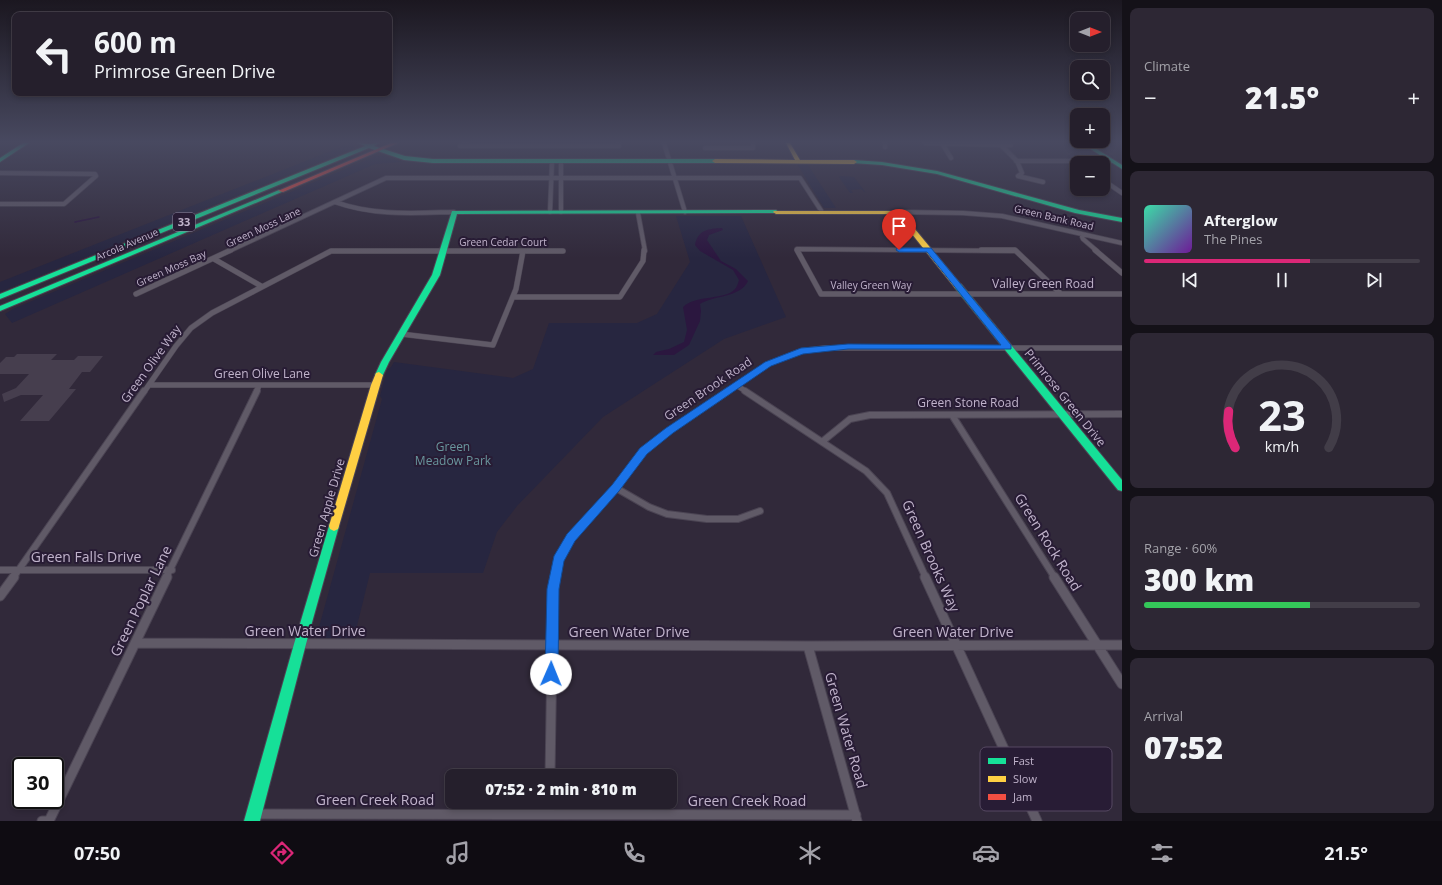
<!DOCTYPE html>
<html lang="en">
<head>
<meta charset="utf-8">
<style>
	body { margin:0; font-family:"Open Sans",sans-serif; background:#2d2734; color:#f1f3f6; height:100vh; display:flex; flex-direction:column; font-size:15px; white-space:nowrap }
	* { box-sizing:border-box; margin:0 }
	p { font-size:13px; color:#a3a2a9 }
	.icon { flex:none; width:22px; height:22px; fill:none; stroke:currentColor; stroke-width:2; stroke-linecap:round; stroke-linejoin:round }
	.map { position:relative; flex:1; overflow:hidden }
	.details { display:flex; flex-direction:column; gap:8px; padding:8px; background:#141118; width:320px }
	.details>* { flex:none }
	.hud { position:absolute; left:12px; top:12px; width:380px; height:84px; border-radius:8px; box-shadow:0 2px 6px #0003,0 0 0 1px #423d48; background:#251f2c; color:#f1f3f6; overflow:hidden }
	.needle { width:26px; rotate:90deg }
	.tools { position:absolute; left:1070px; top:12px; display:grid; gap:8px }
	.tools a { display:grid; place-items:center; width:40px; height:40px; border-radius:8px; background:#251f2c; box-shadow:0 2px 6px #0003,0 0 0 1px #423d48; font-size:20px }
	.speed { position:absolute; left:12px; top:757px; display:flex; gap:8px; font-size:20px; font-weight:700; text-align:center }
	.speed>* { display:grid; place-content:center; width:52px; height:52px; border-radius:50%; background:#251f2c; box-shadow:0 2px 6px #0003,0 0 0 1px #423d48; line-height:1 }
	.speed .limit { border:2px solid #111; border-radius:6px; background:#fff; color:#111 }
	.pin { position:absolute; display:grid; place-items:center; width:34px; height:34px; color:#fff; margin:-41px -17px; border-radius:50% 50% 50% 0; rotate:-45deg; box-shadow:0 0 4px #0007 }
	.pin .icon { rotate:45deg }
	.me { position:absolute; width:44px; margin:-22px; rotate:1deg; stroke-linejoin:round; filter:drop-shadow(0 0 3px #0008) }
	.turn { display:flex; align-items:center; gap:14px; height:84px; padding:0 16px; font-size:18px }
	.turn .icon { width:52px; height:52px; stroke-width:2.5 }
	.turn b { display:block; font-size:28px; line-height:34px }
	.big { font-size:30px; font-weight:800; line-height:1.1 }
	.details .widget { flex:1; display:flex; flex-direction:column; justify-content:center; gap:6px; min-width:0; padding:0 14px; border-radius:8px; background:#2d2734 }
	.details .dial { align-items:center; gap:0 }
	.dial svg { height:104px; overflow:visible; fill:none; stroke:#423d48; stroke-width:7; stroke-linecap:round; text-anchor:middle }
	.dial text { fill:#f1f3f6; stroke:none }
	.song { display:flex; align-items:center; gap:12px }
	.cover { width:48px; height:48px; border-radius:6px; background:linear-gradient(135deg,hsl(160 70% 55%),hsl(280 70% 35%)) }
	.played { height:4px; border-radius:2px; background:linear-gradient(90deg,#db2777 60%,#423d48 60%) }
	.keys { display:flex; justify-content:space-around; direction:ltr }
	.heat { display:flex; justify-content:space-between; align-items:center; font-size:22px; direction:ltr }
	.charge { height:6px; border-radius:3px; background:linear-gradient(90deg,#34c759 60%,#423d48 0) }
	.trip { position:absolute; left:445px; top:769px; width:232px; height:40px; border-radius:8px; background:#251f2c; box-shadow:0 2px 6px #0003,0 0 0 1px #423d48; font-weight:800; line-height:40px; text-align:center }
	.dock { display:flex; height:64px; justify-content:space-around; align-items:center; background:#0f0c12; color:#a3a2a9 }
	.dock .icon { width:28px; height:28px }
	.dock .selected { color:#db2777 }
	.dock b { font-size:18px; color:#f1f3f6 }
	main { display:flex; flex:1; min-height:0 }
	.map>svg:first-child { display:block }
	.green { fill:#272640 }
	.water { fill:#2b173f }
	.lines { fill:none; stroke-linecap:round; stroke-linejoin:round }
	.stream { stroke:#2b173f; stroke-width:1.5 }
	.building { fill:#463e4e }
	.street-far3-casing { stroke:#4b4453; stroke-width:5.5 }
	.street-far2-casing { stroke:#4b4453; stroke-width:6 }
	.street-far1-casing { stroke:#4b4453; stroke-width:8 }
	.street-casing { stroke:#4b4453; stroke-width:11 }
	.fast-casing { stroke:#4b4453; stroke-width:2 }
	.slow-casing { stroke:#4b4453; stroke-width:2 }
	.jam-casing { stroke:#4b4453; stroke-width:2 }
	.street-far3 { stroke:#605a67; stroke-width:4 }
	.street-far2 { stroke:#605a67; stroke-width:5 }
	.street-far1 { stroke:#605a67; stroke-width:6 }
	.street { stroke:#605a67; stroke-width:9 }
	.fast { fill:#16e098; fill-rule:evenodd }
	.slow { fill:#ffcf43; fill-rule:evenodd }
	.jam { fill:#f24e42; fill-rule:evenodd }
	.route { fill:#1a73e8; stroke:#114b97 }
	.labels { text-anchor:middle; stroke-width:4; stroke-linejoin:round; paint-order:stroke }
	.far-street-label { font-size:10px; fill:#c0b3cb; stroke:#281c35 }
	.shield { fill:#281c35; stroke:#92869e; stroke-width:1 }
	.shield-label { font-size:11px; font-weight:bold; fill:#c0b3cb }
	.street-label { font-size:12px; fill:#c0b3cb; stroke:#281c35 }
	.park-label { font-size:12px; fill:#69969d; stroke:#281c35 }
	.near-street-label { font-size:14px; fill:#c0b3cb; stroke:#281c35 }
	.key { fill:#281c35; stroke:#564962; stroke-width:1 }
	.key-label { font-size:11px; fill:#c0b3cb }
</style>
</head>
<body>
<main>
<div class="map">
<svg width="1122" height="821" viewBox="0 0 1122 821">
	<rect width="100%" height="100%" fill="#31293a"/>
	<path class="green" d="M351,143L356,145L352,149L0,292V282Z
		M376,156H383L402,162L375,164L12,323L5,314L13,309Z
		M796,162H806L836,208H824Z
		M841,176L854,177L866,193L861,189L851,190L853,193H850L839,177Z
		M676,216H741L786,317L724,339L603,417L517,506L497,532L483,573H370L354,638H316L382,399L380,396L387,370L391,367L394,362L513,378L533,369L549,323H637L657,314L690,262Z"/>
	<path class="water" d="M722,228L723,230L709,235L707,240L721,261L736,269L748,281C740,298 714,295 700,304L701,311L700,321L689,345L674,355H653L656,352L669,349L684,342L687,330L683,307C697,294 724,301 735,289C737,287 738,283 739,280L733,270L700,251L695,245C698,229 709,229 722,228Z"/>
	<g class="lines">
		<path class="stream" d="M75,222L99,217"/>
	</g>
	<path class="building" d="M17,354H57L51,360H74L78,356H103L90,372H82L69,389H76L49,421H20L43,395H21L4,402L2,394L16,388L29,374H0V363L6,357H14Z"/>
	<g class="lines">
		<defs>
			<path id="street-far3" d="M466,143L460,146H619V143
				M664,143L685,212
				M885,143V147
				M925,143L1001,145L1017,161L1022,173L1018,176L1043,182
				M943,145L951,158
				M1001,145H1011
				M705,148H753V143
				M561,161V212
				M1016,161H1112
				M0,173L95,174L96,176L64,204H0
				M1103,180L1122,193
				M335,202C374,216 413,213 454,212
				M550,212L552,161
				M898,212L963,213L1002,216L1122,243
				M638,213L645,251
				M1081,234L1083,239L1097,251
				M229,251L386,178H800L822,212
				M798,251L797,249L1016,251"/>
			<path id="street-far2" d="M797,250L821,294H1122
				M981,250H1015L1060,293
				M1095,250L1122,273
				M214,259L261,286
				M136,294L231,250
				M515,297H620L643,261L644,250
				M401,334L493,345L516,289L523,251
				M150,385H375
				M736,385L747,392
				M144,392L176,346L191,328L212,313L331,251H563
				M256,392L259,386
				M727,392L768,364L801,351L825,348H1122"/>
			<path id="street-far1" d="M745,391L866,471L887,493L926,578
				M952,415L1055,578
				M823,441L850,419L870,415L1122,414
				M616,488L649,507L667,514L707,519H738L760,511
				M0,570H172
				M13,578L144,391
				M166,578L257,391
				M555,578L558,560L571,538L616,488L644,451L669,431L728,391"/>
			<path id="street" d="M925,577L1037,821
				M1054,577L1122,684
				M0,596L14,577
				M135,643L808,646L1122,645
				M808,646L857,821
				M550,776L553,589L555,577
				M255,814L856,815
				M549,814L550,802
				M42,821H49L167,577"/>
			<path id="fast" d="M23,143H29L0,162V158Z
				M358,143L369,144L379,143L374,146L405,156L433,159H715L718,161L715,163H433L404,160L369,148L0,299V294L365,146Z
				M1081,143H1087L1122,165V169Z
				M854,160L882,162L937,171L1079,210L1122,218V222L1075,213L937,174L882,165L852,163V161Z
				M279,190L284,191L0,311V306Z
				M776,210L779,212L778,213L457,214L440,275L389,362L382,377L379,378L375,375L381,362L432,275L452,211Z
				M955,284H961L1122,480V491L1118,490L955,288Z
				M334,521L338,523L339,526L306,644L260,821H244L294,644L329,526L330,523Z"/>
			<path id="slow" d="M786,143H790L800,160H854L857,162L854,164L715,163L712,161L715,159L795,160Z
				M774,211H900L962,286L958,288H955L896,214H776L773,212Z
				M379,372L383,375L339,526L338,529L334,531L330,529L329,526L371,385L376,373Z"/>
			<path id="jam" d="M391,143H398L283,192L278,191Z"/>
		</defs>
		<use href="#street-far3" class="street-far3-casing"/>
		<use href="#street-far2" class="street-far2-casing"/>
		<use href="#street-far1" class="street-far1-casing"/>
		<use href="#street" class="street-casing"/>
		<use href="#fast" class="fast-casing"/>
		<use href="#slow" class="slow-casing"/>
		<use href="#jam" class="jam-casing"/>
		<use href="#street-far3" class="street-far3"/>
		<use href="#street-far2" class="street-far2"/>
		<use href="#street-far1" class="street-far1"/>
		<use href="#street" class="street"/>
		<use href="#fast" class="fast"/>
		<use href="#slow" class="slow"/>
		<use href="#jam" class="jam"/>
	</g>
	<linearGradient id="sky" x2="0" y2="1"><stop stop-color="#1b1720"/><stop offset="0.55" stop-color="#484960"/><stop offset="1" stop-color="#484960" stop-opacity="0"/></linearGradient>
	<rect width="1122" height="258" fill="url(#sky)"/>
	<path class="route" d="M897,248H931L1011,345V349H848L803,354L771,366L673,433L647,454L619,491L575,541L564,561L559,589L558,674L556,678L551,680L547,678L545,674L547,589L554,556L567,534L612,485L640,448L666,428L765,362L801,348L848,344L1001,345L927,252H899L896,250Z"/>
	<g class="labels">
		<g class="far-street-label">
			<text transform="translate(1054 217) rotate(13)" y="4">Green Bank Road</text>
			<text transform="translate(263 227) rotate(-25)" y="4">Green Moss Lane</text>
			<text x="503" y="246">Green Cedar Court</text>
			<text transform="translate(127 244) rotate(-23)" y="4">Arcola Avenue</text>
			<text transform="translate(171 268) rotate(-24)" y="4">Green Moss Bay</text>
			<text x="871" y="289">Valley Green Way</text>
		</g>
		<rect class="shield" x="173" y="213" width="22" height="18" rx="3"/>
		<g class="shield-label">
			<text x="184" y="226">33</text>
		</g>
		<g class="street-label">
			<text x="1043" y="288">Valley Green Road</text>
			<text transform="translate(151 364) rotate(-54)" y="4">Green Olive Way</text>
			<text x="262" y="378">Green Olive Lane</text>
			<text transform="translate(708 389) rotate(-34)" y="4">Green Brook Road</text>
			<text transform="translate(1065 398) rotate(51)" y="4">Primrose Green Drive</text>
			<text x="968" y="407">Green Stone Road</text>
			<text transform="translate(327 508) rotate(-74)" y="4">Green Apple Drive</text>
		</g>
		<g class="park-label">
			<text x="453" y="451">Green<tspan x="453" dy="14">Meadow Park</tspan></text>
		</g>
		<g class="near-street-label">
			<text transform="translate(1048 542) rotate(58)" y="5">Green Rock Road</text>
			<text transform="translate(931 556) rotate(66)" y="5">Green Brooks Way</text>
			<text x="86" y="562">Green Falls Drive</text>
			<text transform="translate(141 601) rotate(-64)" y="5">Green Poplar Lane</text>
			<text x="305" y="636">Green Water Drive</text>
			<text x="629" y="637">Green Water Drive</text>
			<text x="953" y="637">Green Water Drive</text>
			<text transform="translate(846 730) rotate(74)" y="5">Green Water Road</text>
			<text x="375" y="805">Green Creek Road</text>
			<text x="747" y="806">Green Creek Road</text>
		</g>
	</g>
	<rect x="980" y="747" width="132" height="64" rx="6" class="key"/>
	<rect x="988" y="758" width="18" height="6" fill="#16e098"/>
	<rect x="988" y="776" width="18" height="6" fill="#ffcf43"/>
	<rect x="988" y="794" width="18" height="6" fill="#f24e42"/>
	<g class="key-label">
		<text x="1013" y="765">Fast</text>
		<text x="1013" y="783">Slow</text>
		<text x="1013" y="801">Jam</text>
	</g>
</svg>
<div class="tools">
<a><svg class="needle" viewBox="-14 -14 28 28"><path d="M0-13l5 13h-10z" fill="#e53935"/><path d="M0 13l5-13h-10z" fill="#a3a2a9"/></svg></a>
<a><svg class="icon" aria-label="search" viewBox="0 0 24 24"><circle cx="10" cy="10" r="6"/><path d="M15 15l6 6"/></svg></a>
<a>+</a>
<a>−</a>
</div>
<div class="speed"><div class="limit">30</div></div>
<div class="pin" style="left:899px;top:250px;background:#d93025"><svg class="icon" aria-label="arrive" viewBox="0 0 24 24"><path d="M6 21V4h12l-3 4 3 4H6"/></svg></div>
<svg class="me" style="left:551px;top:674px" viewBox="-20 -20 40 40"><circle r="19" fill="#fff"/><path d="M0-13L10 11 0 6-10 11z" fill="#1a73e8"/></svg>
<div class="trip">07:52 · 2 min · 810 m</div>
<div class="hud">
<div class="turn"><svg class="icon" aria-label="left" viewBox="0 0 24 24"><path d="M17 20v-9H6M10 6l-5 5 5 5"/></svg><div><b>600 m</b>Primrose Green Drive</div></div>
</div>
</div>
<section class="details">
<div class="widget"><p>Climate</p>
<div class="heat"><a>−</a><b class="big">21.5°</b><a>+</a></div>
</div>
<div class="widget">
<div class="song"><i class="cover"></i><div><b>Afterglow</b><p>The Pines</p></div></div>
<div class="played"></div>
<div class="keys"><svg class="icon" aria-label="previous" viewBox="0 0 24 24"><path d="M18 5L8 12l10 7zM5 5v14"/></svg><svg class="icon" aria-label="pause" viewBox="0 0 24 24"><path d="M8 5v14M16 5v14"/></svg><svg class="icon" aria-label="next" viewBox="0 0 24 24"><path d="M6 5l10 7-10 7zM19 5v14"/></svg></div>
</div>
<div class="widget dial"><svg viewBox="0 0 100 80">
<path d="M14 69A42 42 0 1 1 86 69"/>
<path d="M14 69A42 42 0 0 1 9 41" stroke="#db2777"/>
<text x="50" y="56" font-size="32" font-weight="700">23</text>
<text x="50" y="72" font-size="11">km/h</text>
</svg></div>
<div class="widget"><p>Range · 60%</p><b class="big">300 km</b><div class="charge"></div></div>
<div class="widget"><p>Arrival</p><b class="big">07:52</b></div>
</section>
</main>
<nav class="dock">
<b>07:50</b>
<svg class="icon selected" aria-label="directions" viewBox="0 0 24 24"><path d="M12 3l9 9-9 9-9-9zM9 14v-3h6M13 9l2 2-2 2"/></svg>
<svg class="icon" aria-label="music" viewBox="0 0 24 24"><path d="M9 18V5l10-2v13"/><circle cx="6" cy="18" r="3"/><circle cx="16" cy="16" r="3"/></svg>
<svg class="icon" aria-label="phone" viewBox="0 0 24 24"><path d="M5 4h4l2 5-3 2q2 4 5 5l2-3 5 2v4C11 20 4 13 5 4z"/></svg>
<svg class="icon" aria-label="climate" viewBox="0 0 24 24"><path d="M12 3v18M4 7l16 10M4 17L20 7"/></svg>
<svg class="icon" aria-label="car" viewBox="0 0 24 24"><path d="M5 17H2v-5l4-1 3-4h7l3 4 3 1v5h-3M9 17h6M6 11h13"/><circle cx="7" cy="17" r="2"/><circle cx="17" cy="17" r="2"/></svg>
<svg class="icon" aria-label="filters" viewBox="0 0 24 24"><path d="M4 7h16M4 17h16"/><circle cx="9" cy="7" r="2"/><circle cx="15" cy="17" r="2"/></svg>
<b>21.5°</b>
</nav>
</body>
</html>
